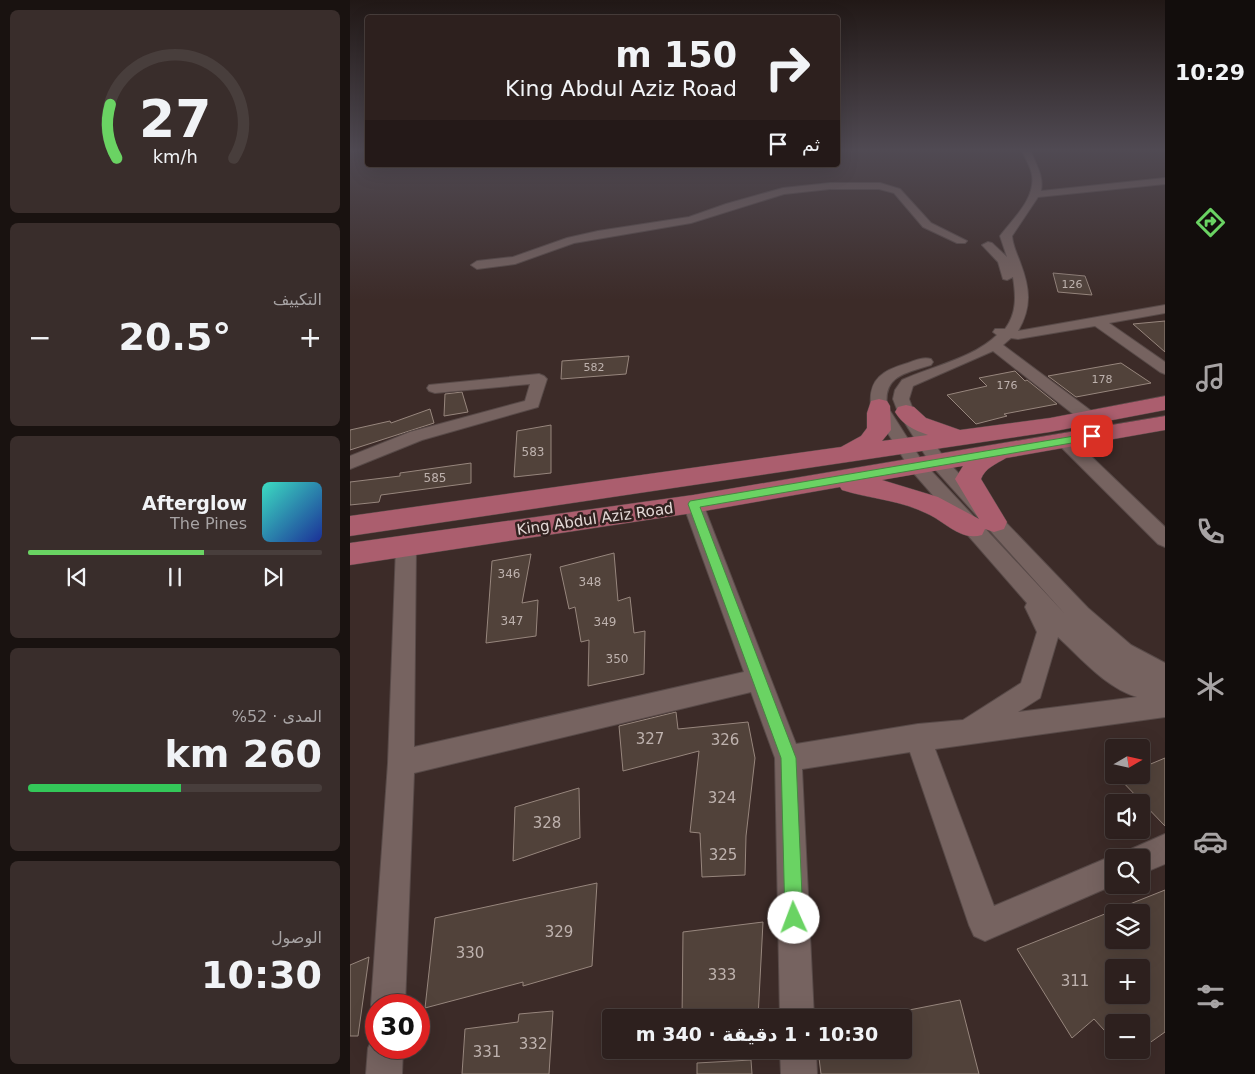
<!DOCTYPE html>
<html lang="ar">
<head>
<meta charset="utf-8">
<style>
	body { margin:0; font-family:"DejaVu Sans","Noto Sans Arabic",sans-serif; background:#392d2b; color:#f1f3f6; direction:rtl; height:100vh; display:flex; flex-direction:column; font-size:19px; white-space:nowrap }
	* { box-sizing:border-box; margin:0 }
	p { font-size:16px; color:#a7a3a4 }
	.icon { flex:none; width:28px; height:28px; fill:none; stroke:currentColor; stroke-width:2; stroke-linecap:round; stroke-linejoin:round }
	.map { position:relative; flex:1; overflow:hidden; direction:ltr }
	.sheet { display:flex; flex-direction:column; gap:10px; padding:10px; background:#191210; width:350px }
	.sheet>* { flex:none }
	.guide { position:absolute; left:15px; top:15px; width:475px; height:152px; border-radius:5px; box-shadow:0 5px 20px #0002,0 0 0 1px #483e3c; direction:rtl; background:#2d201e; color:#f1f3f6; overflow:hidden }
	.needle { width:32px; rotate:81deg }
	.buttons { position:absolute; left:755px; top:739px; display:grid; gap:10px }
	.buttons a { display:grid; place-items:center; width:45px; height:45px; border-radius:5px; background:#2d201e; box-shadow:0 5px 20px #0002,0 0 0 1px #483e3c; font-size:25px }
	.speed { position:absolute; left:15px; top:994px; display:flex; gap:10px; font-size:25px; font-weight:700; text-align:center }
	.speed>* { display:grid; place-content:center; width:65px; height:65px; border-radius:50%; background:#2d201e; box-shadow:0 5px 20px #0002,0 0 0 1px #483e3c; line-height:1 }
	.speed .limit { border:8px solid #d22; background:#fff; color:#111 }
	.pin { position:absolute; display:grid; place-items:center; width:42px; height:42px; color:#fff; margin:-21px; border-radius:10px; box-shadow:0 2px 8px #0006 }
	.me { position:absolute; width:55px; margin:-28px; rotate:358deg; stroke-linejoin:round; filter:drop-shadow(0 0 4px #0008) }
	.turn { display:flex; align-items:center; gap:18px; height:105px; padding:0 20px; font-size:22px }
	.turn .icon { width:65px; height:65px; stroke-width:2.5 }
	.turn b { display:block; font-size:35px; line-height:42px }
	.then { display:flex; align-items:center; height:48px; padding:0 20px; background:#0003; gap:10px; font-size:19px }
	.big { font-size:38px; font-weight:800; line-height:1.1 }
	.sheet .card { flex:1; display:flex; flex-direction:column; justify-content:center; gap:8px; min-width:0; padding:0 18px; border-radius:8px; background:#392d2b }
	.sheet .dial { align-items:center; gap:0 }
	.dial svg { height:130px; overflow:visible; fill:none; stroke:#483e3c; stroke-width:7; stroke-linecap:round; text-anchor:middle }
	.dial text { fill:#f1f3f6; stroke:none }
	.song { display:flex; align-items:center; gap:15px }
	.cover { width:60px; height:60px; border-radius:8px; background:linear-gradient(135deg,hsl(170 70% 55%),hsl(230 70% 35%)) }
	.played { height:5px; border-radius:2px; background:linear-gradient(90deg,#6ad363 60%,#483e3c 60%) }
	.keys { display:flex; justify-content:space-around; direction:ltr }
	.heat { display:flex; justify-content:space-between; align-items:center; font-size:28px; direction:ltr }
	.charge { height:8px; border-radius:4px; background:linear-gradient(90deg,#34c759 52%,#483e3c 0) }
	.trip { position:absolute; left:252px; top:1009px; width:310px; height:50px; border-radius:5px; background:#2d201e; box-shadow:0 5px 20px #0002,0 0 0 1px #483e3c; font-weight:800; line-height:50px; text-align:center; direction:rtl }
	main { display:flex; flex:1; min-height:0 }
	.tabs { display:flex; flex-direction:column; width:90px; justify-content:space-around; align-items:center; background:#120d0c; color:#a7a3a4 }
	.tabs .icon { width:35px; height:35px }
	.tabs .active { color:#6ad363 }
	.tabs b { font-size:22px; color:#f1f3f6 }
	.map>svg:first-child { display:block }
	.building { fill:#51423a; stroke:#97867d; fill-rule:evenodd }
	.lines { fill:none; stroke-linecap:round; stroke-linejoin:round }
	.street-casing { stroke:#584a48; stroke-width:2 }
	.primary-casing { stroke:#584a48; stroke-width:1 }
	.street { fill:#766360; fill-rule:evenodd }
	.primary { fill:#ab5e6e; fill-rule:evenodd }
	.route { fill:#6ad363; stroke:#458940 }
	.labels { text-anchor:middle; stroke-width:5; stroke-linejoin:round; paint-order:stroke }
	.far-number-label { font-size:11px; fill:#beb2ae }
	.number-label { font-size:12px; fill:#beb2ae }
	.street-label { font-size:15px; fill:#e2d7d5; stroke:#31211f }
	.near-number-label { font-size:15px; fill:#beb2ae }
</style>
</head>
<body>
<main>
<nav class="tabs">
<b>10:29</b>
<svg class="icon active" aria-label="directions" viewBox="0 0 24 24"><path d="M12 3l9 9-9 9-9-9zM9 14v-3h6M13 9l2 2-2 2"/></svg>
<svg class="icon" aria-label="music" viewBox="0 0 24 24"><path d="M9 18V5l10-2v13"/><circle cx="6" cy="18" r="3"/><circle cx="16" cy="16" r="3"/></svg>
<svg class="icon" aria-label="phone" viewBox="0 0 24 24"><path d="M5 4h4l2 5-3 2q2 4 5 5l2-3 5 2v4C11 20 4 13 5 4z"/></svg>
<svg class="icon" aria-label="climate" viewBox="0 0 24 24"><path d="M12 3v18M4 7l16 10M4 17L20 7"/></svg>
<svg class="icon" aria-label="car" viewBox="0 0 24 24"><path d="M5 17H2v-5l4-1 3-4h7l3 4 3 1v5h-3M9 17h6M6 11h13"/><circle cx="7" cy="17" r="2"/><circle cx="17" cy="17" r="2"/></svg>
<svg class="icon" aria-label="filters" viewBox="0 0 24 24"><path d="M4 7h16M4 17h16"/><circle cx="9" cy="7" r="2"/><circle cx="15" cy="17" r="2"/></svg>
</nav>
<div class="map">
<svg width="815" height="1074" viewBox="0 0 815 1074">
	<rect width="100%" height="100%" fill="#3c2b28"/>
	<path class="building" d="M703,273L735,276L742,295L708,292Z
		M815,321V352L783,324Z
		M279,356L276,374L211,379L212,361Z
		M771,363L801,383L726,397L698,376Z
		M665,371L675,381L677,380L707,404L654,414L657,416L626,424L597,395L637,386L629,378Z
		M112,392L118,412L94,416L95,394Z
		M80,409L84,423L0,450V430L40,421L41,423Z
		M201,425V473L164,477L167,431Z
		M121,463V483L31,495L29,502L0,505V482L50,476V473Z
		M264,553L268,601L280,597L284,633L295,631L294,674L238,686L239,640L231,642L225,607L219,609L210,567Z
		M181,554L172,603L188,600L186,636L136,643L142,561Z
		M326,712L328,729L398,722L405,758L396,836L395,875L352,877L350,833L340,832L349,751L273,771L269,726Z
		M815,758V826L766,775H791V768Z
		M229,788L230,838L163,861L165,807Z
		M247,883L242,966L173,986V982L75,1008L85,918Z
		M815,890V1032L791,1049V1022H782L783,1021L779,1022H764V1041L744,1019L722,1038L667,949ZM764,912H791V940H764ZM764,968H791V995H764Z
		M413,922L408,1018H332L333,932Z
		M19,957L8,1036H0V965Z
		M610,1000L629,1074H471L468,1050H554V1011Z
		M203,1011L199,1074H112L115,1029L168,1022L169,1014Z
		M401,1060L402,1074H347V1063Z"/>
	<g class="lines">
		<defs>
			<path id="street" d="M672,149H680C685,164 694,174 691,191L815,178V184L688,197L662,236C663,246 667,254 670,262C680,288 682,307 668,331L815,305V313L759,323L815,362V374L810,372L745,326L668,339L661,338L653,345L744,413L746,417L744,421H732L643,351L563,386L559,399L564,412L594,458L738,608L781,645L815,663V717L585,749L644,906L764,855L770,858H764V885L635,941L624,936L619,925L560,752L452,769L464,1018H430L425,758L401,692L64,773L55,1005H26V1017L21,1005L38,763L46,547L49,542L56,539L63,542L66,547L64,747L394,672L333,504L336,499L343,497L350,499L353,504L446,744L568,724L613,720L671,683L687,632L675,607L677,603L560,469L521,406C518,378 534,370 558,363C566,360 573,357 581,359L583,362L581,365C557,373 533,375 537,406L572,461L715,614L582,466L548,412L543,399L545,390L552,380C582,366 622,359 647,335L643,332L645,329H655C667,313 666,296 663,277L657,280L653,279L648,262L632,245L638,242L642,243L657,257L650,236C663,219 686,198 682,175C681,166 674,158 672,149ZM708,637C732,659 755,687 787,697L668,712L690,698Z
				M480,183H530L550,189L581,223L617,241L615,243H607L573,227L544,193L529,189H480L434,194L341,223L224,243L165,264L127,269L121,265L127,261L163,257L217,238L248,231L339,217L376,204L433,188Z
				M189,374L194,376L197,379L188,407L72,440L0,469V456L60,432L175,401L180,384L85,393L79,391L77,388L79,385Z
				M715,435L721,437L815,527V547L808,544L709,445L706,441L709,437Z
				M815,834V864L791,874V858H777L781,849Z
				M26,1034V1048H53L52,1074H16L18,1048L24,1036Z
				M430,1050H466L467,1074H431Z"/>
			<path id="primary" d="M815,396V410L700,432L0,536V516L491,447L511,436L517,428V413L521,401L529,399L537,401L540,406L541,430L532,441L578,435C564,430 553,425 545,412L548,407L556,405L564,407L576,418L610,430L700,418Z
				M815,416V430L656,458C646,464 635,468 631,479L657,522L654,529L644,532L635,529L632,535C612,541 597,524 580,515C548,499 524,500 492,490L490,487L343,513L0,565V543L343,495ZM613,466L605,479L629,519L588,497L532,480Z"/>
		</defs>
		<use href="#street" class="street-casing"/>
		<use href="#primary" class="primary-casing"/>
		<use href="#street" class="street"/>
		<use href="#primary" class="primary"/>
	</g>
	<linearGradient id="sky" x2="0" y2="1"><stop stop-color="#211816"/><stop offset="0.5" stop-color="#504a53"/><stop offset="1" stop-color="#504a53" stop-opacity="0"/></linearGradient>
	<rect width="815" height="300" fill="url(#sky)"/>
	<path class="route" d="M742,433L745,434V439L350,507L446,758L453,918L450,924L444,927L437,924L435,918L431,758L338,504L340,501Z"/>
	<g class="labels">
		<g class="far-number-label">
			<text x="722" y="288">126</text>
			<text x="244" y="371">582</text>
			<text x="752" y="383">178</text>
			<text x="657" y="389">176</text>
		</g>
		<g class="number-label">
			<text x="183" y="456">583</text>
			<text x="85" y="482">585</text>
			<text x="159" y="578">346</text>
			<text x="240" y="586">348</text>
			<text x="162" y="625">347</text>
			<text x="255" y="626">349</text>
			<text x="267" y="663">350</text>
		</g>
		<g class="street-label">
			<text transform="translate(245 519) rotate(-8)" y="5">King Abdul Aziz Road</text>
		</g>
		<g class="near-number-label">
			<text x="300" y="744">327</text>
			<text x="375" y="745">326</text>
			<text x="372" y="803">324</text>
			<text x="197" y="828">328</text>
			<text x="373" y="860">325</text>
			<text x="209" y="937">329</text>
			<text x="120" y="958">330</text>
			<text x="372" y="980">333</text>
			<text x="725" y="986">311</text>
			<text x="183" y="1049">332</text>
			<text x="137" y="1057">331</text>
		</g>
	</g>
</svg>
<div class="buttons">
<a><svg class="needle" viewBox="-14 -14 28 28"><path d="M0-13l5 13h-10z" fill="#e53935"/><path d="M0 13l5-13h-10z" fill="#a7a3a4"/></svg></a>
<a><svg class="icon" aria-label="sound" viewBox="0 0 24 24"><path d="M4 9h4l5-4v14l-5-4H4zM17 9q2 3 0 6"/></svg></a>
<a><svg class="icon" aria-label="search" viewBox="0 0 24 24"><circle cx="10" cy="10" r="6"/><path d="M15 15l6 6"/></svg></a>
<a><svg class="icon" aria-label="layers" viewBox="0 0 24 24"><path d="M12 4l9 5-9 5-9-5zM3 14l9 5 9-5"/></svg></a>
<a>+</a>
<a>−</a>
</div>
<div class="speed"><div class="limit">30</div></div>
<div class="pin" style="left:742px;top:436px;background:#d93025"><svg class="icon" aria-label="arrive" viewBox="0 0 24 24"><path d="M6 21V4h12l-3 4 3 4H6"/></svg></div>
<svg class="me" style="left:444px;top:918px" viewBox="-20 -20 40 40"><circle r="19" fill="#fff"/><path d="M0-13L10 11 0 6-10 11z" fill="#6ad363"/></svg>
<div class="trip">10:30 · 1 دقيقة · 340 m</div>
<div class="guide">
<div class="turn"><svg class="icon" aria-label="right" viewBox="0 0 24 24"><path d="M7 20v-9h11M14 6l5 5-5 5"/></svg><div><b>150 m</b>King Abdul Aziz Road</div></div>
<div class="then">ثم<svg class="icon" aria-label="arrive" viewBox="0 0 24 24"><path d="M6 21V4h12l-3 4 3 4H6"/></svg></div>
</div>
</div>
<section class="sheet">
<div class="card dial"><svg viewBox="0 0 100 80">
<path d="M14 69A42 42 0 1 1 86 69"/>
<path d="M14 69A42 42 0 0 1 10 36" stroke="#6ad363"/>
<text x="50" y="56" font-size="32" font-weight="700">27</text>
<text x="50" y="72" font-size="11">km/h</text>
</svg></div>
<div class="card"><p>التكييف</p>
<div class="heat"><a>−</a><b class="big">20.5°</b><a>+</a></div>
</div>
<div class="card">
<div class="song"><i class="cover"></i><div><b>Afterglow</b><p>The Pines</p></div></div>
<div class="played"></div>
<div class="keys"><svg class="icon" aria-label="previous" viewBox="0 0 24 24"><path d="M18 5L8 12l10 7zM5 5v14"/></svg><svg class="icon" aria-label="pause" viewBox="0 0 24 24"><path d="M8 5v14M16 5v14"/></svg><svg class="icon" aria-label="next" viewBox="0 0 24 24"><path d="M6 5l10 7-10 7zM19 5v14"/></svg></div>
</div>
<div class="card"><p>المدى · 52%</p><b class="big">260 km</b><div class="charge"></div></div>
<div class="card"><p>الوصول</p><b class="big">10:30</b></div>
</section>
</main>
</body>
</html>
